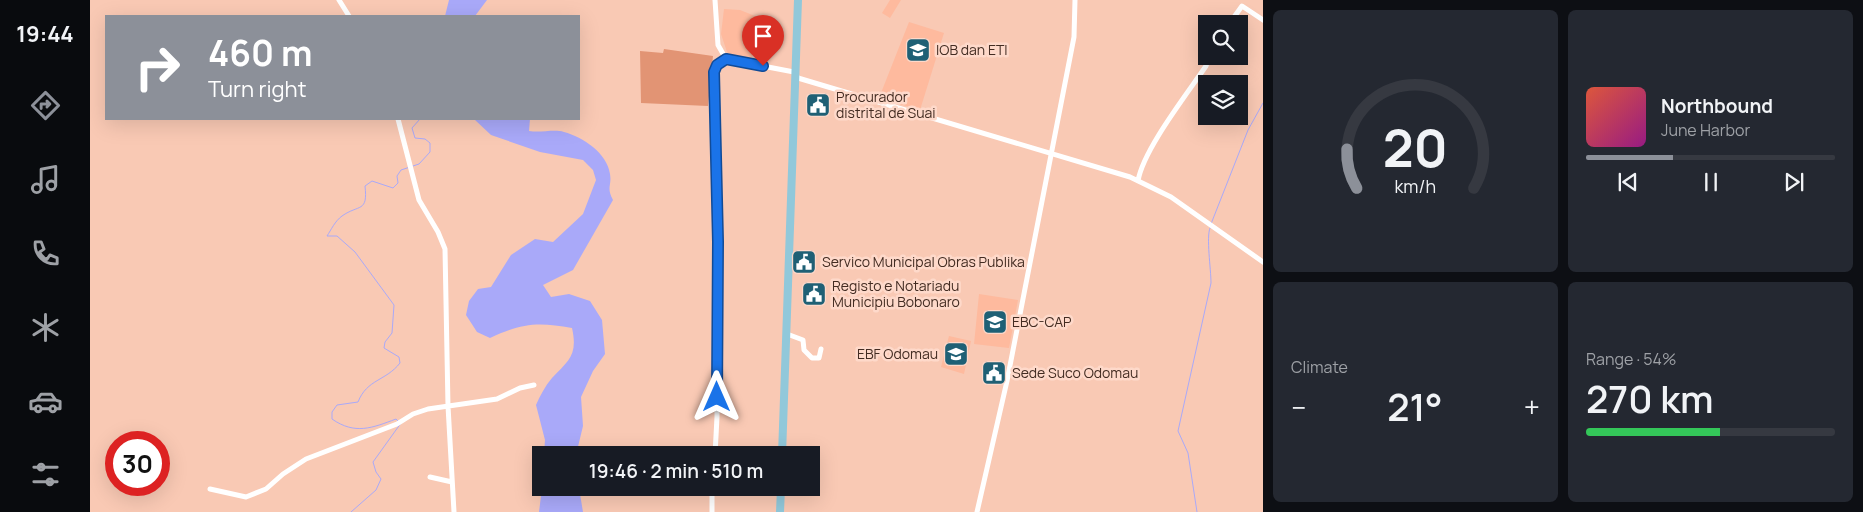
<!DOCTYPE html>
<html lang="en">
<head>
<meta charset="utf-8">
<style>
	body { margin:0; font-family:Manrope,sans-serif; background:#242831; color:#f1f3f6; height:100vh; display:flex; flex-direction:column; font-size:19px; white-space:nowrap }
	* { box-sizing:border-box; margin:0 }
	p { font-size:16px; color:#9ea1a6 }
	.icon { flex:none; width:28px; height:28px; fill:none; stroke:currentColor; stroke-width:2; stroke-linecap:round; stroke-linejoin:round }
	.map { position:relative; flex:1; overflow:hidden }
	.panel { display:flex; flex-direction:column; gap:10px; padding:10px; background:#0d0f14; width:600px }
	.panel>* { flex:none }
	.hud { position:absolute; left:15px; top:15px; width:475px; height:105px; border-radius:0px; box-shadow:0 5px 20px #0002; background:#8c9099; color:#fff; overflow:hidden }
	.tools { position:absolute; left:1108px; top:15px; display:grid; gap:10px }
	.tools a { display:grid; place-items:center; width:50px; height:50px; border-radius:0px; background:#171b24; box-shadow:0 5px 20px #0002; font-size:25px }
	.speed { position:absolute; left:15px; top:431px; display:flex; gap:10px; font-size:25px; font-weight:700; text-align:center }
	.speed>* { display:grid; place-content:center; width:65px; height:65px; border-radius:50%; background:#171b24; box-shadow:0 5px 20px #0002; line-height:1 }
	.speed .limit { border:8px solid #d22; background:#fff; color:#111 }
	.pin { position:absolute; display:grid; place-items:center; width:42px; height:42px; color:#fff; margin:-51px -21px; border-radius:50% 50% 50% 0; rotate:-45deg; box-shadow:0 0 5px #0007 }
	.pin .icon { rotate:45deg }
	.me { position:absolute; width:55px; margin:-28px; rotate:0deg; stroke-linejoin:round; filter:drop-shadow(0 0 4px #0008) }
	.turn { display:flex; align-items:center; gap:18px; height:105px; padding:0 20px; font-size:22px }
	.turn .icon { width:65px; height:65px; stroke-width:2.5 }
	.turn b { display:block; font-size:35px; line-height:42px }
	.big { font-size:38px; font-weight:600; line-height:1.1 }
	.panel .tile { flex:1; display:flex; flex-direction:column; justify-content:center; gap:8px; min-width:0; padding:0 18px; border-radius:8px; background:#242831 }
	.panel .dial { align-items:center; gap:0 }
	.dial svg { height:130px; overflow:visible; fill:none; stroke:#363941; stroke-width:7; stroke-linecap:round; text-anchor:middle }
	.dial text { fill:#f1f3f6; stroke:none }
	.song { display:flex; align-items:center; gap:15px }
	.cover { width:60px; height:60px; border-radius:8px; background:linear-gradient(135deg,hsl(10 70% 55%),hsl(310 70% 35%)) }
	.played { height:5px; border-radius:2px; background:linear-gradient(90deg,#8c9099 35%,#363941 35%) }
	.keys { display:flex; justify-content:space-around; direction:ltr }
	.heat { display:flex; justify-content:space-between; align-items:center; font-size:28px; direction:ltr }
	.charge { height:8px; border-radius:4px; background:linear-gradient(90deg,#34c759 54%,#363941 0) }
	.panel .tiles { flex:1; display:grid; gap:10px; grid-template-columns:repeat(2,1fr) }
	.trip { position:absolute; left:442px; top:446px; width:288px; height:50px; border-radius:0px; background:#171b24; box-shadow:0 5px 20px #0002; font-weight:600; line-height:50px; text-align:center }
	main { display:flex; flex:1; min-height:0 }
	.tabs { display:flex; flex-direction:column; width:90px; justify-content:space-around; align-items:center; background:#090b0e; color:#9ea1a6 }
	.tabs .icon { width:35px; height:35px }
	.tabs .on { color:#8c9099 }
	.tabs b { font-size:22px; color:#f1f3f6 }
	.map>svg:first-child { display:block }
	.built { fill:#feba9e }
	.green { fill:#e29474 }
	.water { fill:#a9a9f9 }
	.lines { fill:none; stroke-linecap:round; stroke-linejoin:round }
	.stream { stroke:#a9a9f9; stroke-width:1 }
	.street { stroke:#fff; stroke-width:5 }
	.primary { stroke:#91c8da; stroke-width:8 }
	.route-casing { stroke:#114b97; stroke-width:12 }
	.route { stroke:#1a73e8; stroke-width:9 }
	.labels { text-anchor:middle; stroke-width:5; stroke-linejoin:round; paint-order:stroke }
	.poi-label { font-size:14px; fill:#432c22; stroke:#fed9ca; text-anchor:start }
</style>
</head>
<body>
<main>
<nav class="tabs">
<b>19:44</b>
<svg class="icon on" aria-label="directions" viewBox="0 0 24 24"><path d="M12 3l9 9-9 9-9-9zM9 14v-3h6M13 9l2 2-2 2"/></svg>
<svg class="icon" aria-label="music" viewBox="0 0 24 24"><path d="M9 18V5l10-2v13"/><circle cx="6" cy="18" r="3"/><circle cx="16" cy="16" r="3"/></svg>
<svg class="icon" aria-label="phone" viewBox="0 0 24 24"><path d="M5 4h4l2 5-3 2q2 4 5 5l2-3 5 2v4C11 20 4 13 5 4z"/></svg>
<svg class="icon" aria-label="climate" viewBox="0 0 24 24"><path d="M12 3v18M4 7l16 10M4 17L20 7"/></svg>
<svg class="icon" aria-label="car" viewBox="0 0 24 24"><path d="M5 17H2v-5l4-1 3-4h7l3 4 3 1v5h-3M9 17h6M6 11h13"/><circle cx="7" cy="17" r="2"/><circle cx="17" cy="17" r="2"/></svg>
<svg class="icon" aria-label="filters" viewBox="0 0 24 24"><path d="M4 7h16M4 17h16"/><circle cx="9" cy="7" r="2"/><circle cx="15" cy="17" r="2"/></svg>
</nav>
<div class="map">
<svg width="1173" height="512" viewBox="0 0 1173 512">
	<rect width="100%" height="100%" fill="#f9c9b4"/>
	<path class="built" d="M800,0H811L800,18L792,13Z
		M634,9L650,10L665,16L667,42L661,60L646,58L637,52L631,34Z
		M819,22L854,33L830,110L789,98Z
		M889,294L928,300L919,348L884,344Z
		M859,336L881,341L874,374L851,367Z"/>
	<path class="green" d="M574,49L623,56L618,106L551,103L550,51L573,53Z"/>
	<path class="water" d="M359,0H397L385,16H355Z
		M384,119H440L439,131C451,133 464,129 474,132C493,137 517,153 520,174C522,186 516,187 523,200L483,270L453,285L461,297L479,294L500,301L512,320L515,354L503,371L491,397L493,426L486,455H454L455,440L446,405C450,396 455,386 462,378C479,360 488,355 482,328C448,322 432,323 400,338L387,332L376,315L379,301L388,289L401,287L421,255L445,239L463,242L493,214L506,180L503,170L493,160L450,152L401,135Z
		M452,488H489L493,512H449Z"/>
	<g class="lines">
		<path class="stream" d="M323,166L329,164L340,152V143L335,139L325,138L322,128L330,119
			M1121,224L1158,130L1173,103
			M308,421L306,419C282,428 265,435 242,419V412L247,405L268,402C277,379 296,381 310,363L309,357L294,348L295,342L302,333L304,305L265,252L247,236H237C241,230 245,221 252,216C269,204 278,213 275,186L282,181L303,188L308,183L307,176L311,170L320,167
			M261,512L286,490L291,479L286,472L283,462L311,423
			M1107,512L1098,453L1088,431L1121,283C1121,269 1116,237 1120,228"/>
		<path class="street" d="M249,0L259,16
			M625,0L628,45L636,59
			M1139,24L1152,6L1173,20
			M308,119L329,200L348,232L355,249L358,406L364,512
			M1048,181C1053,150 1097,94 1116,66L1119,56
			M697,334L713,340L714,350L722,358H729L731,349
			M625,455L627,417L628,242L624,101V72L627,65L636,59L704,72L708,78L1040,177L1081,197L1173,262
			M340,477L362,482
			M120,489L156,497L176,489L193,474L216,459L307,424L323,414L338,409L407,399L430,388L444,385
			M622,512V488
			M887,512L917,381L984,37L985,0"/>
		<path class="primary" d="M692,455L708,0
			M690,512L691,488"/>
	</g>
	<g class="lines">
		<defs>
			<path id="route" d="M627,397L628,242L624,72L627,65L636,59L673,66"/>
		</defs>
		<use href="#route" class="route-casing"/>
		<use href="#route" class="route"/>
	</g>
	<defs>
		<symbol id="university-square" viewBox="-11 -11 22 22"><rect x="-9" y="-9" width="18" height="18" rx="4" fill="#1f6075" stroke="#fed9ca"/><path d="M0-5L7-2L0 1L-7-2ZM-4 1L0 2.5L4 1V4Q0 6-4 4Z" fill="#fff"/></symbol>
		<symbol id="civic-square" viewBox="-11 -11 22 22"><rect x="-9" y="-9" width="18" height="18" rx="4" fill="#1f6075" stroke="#fed9ca"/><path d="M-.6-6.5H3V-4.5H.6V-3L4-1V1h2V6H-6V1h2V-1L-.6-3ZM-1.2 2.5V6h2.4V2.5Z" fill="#fff"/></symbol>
		<symbol id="school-square" viewBox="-11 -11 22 22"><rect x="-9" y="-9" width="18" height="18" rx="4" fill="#1f6075" stroke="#fed9ca"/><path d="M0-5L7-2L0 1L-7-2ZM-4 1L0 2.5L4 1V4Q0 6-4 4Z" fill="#fff"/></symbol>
	</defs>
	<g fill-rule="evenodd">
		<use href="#university-square" x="814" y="36" width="28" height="28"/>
		<use href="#civic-square" x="714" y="91" width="28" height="28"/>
		<use href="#civic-square" x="700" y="248" width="28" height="28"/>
		<use href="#civic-square" x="710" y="280" width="28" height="28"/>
		<use href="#school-square" x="891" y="308" width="28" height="28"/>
		<use href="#school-square" x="852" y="340" width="28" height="28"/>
		<use href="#civic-square" x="890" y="359" width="28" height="28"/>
	</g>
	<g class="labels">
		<g class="poi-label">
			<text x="846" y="55">IOB dan ETI</text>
			<text x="746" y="102">Procurador<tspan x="746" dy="16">distrital de Suai</tspan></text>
			<text x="732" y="267">Servico Municipal Obras Publika</text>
			<text x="742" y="291">Registo e Notariadu<tspan x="742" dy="16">Municipiu Bobonaro</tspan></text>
			<text x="922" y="327">EBC-CAP</text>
			<text x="848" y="359" text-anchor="end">EBF Odomau</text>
			<text x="922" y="378">Sede Suco Odomau</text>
		</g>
	</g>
</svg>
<div class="tools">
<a><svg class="icon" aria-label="search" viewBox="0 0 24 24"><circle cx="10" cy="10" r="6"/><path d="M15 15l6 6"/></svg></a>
<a><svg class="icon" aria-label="layers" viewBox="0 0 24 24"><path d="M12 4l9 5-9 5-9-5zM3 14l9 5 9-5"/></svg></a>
</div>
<div class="speed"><div class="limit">30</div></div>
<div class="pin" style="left:673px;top:66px;background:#d93025"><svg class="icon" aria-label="arrive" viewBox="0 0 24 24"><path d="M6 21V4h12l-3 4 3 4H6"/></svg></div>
<svg class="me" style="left:627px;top:397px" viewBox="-20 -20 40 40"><path d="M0-17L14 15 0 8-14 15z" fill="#1a73e8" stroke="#fff" stroke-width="4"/></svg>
<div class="trip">19:46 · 2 min · 510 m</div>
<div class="hud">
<div class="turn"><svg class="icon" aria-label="right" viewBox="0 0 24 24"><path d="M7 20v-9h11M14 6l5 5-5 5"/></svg><div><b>460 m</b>Turn right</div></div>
</div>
</div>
<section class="panel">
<div class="tiles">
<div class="tile dial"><svg viewBox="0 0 100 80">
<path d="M14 69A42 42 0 1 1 86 69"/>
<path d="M14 69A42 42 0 0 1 8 45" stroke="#8c9099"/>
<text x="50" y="56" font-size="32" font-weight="700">20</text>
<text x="50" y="72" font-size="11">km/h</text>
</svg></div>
<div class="tile">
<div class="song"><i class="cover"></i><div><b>Northbound</b><p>June Harbor</p></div></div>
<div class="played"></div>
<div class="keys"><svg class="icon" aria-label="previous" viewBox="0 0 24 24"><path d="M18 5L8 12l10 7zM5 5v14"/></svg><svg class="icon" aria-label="pause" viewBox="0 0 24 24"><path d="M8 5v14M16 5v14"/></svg><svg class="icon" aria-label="next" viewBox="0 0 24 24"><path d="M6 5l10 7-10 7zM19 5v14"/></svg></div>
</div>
<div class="tile"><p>Climate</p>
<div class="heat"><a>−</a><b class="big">21°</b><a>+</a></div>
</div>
<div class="tile"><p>Range · 54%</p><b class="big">270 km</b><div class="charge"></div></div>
</div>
</section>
</main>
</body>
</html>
